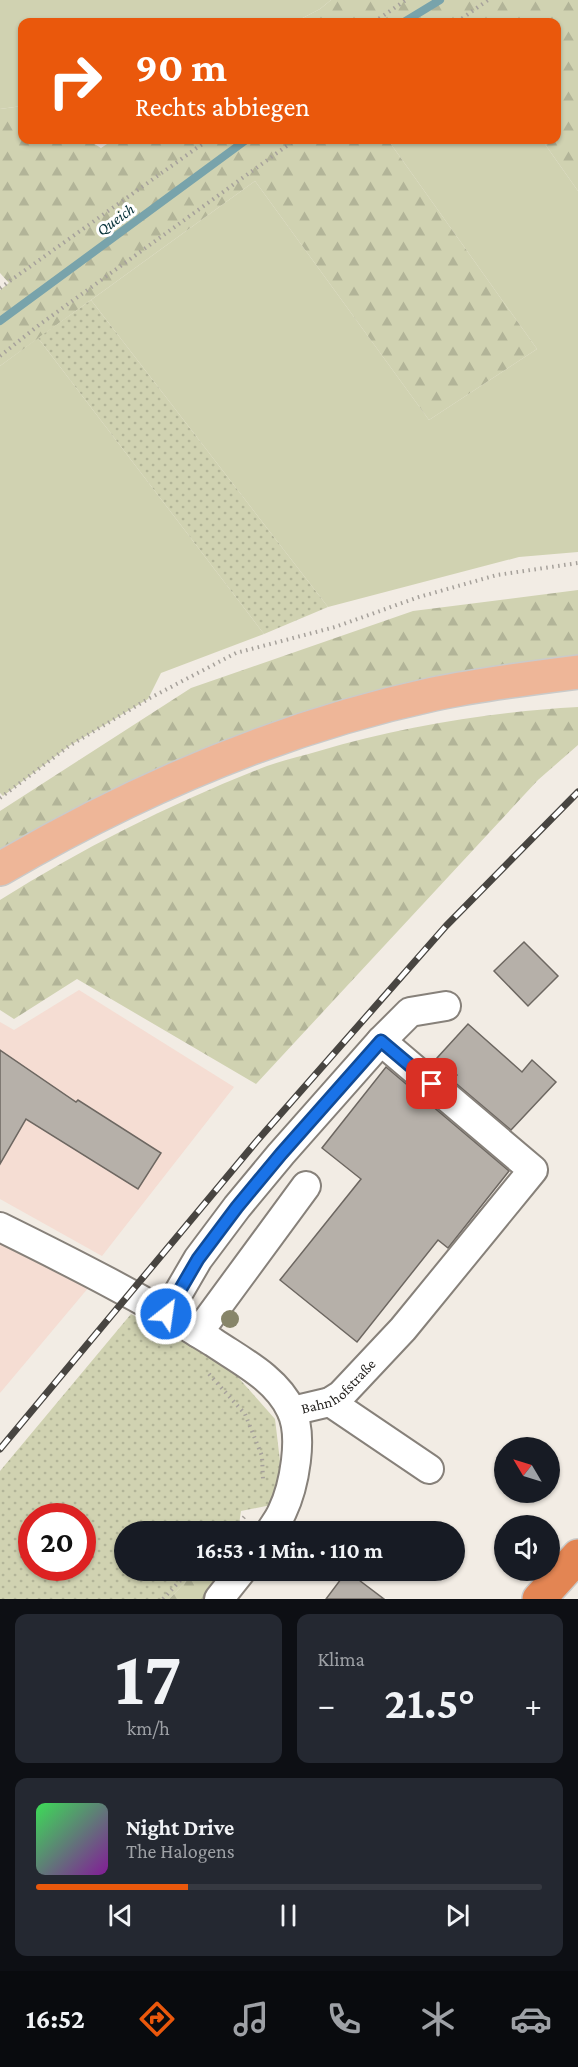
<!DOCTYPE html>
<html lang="de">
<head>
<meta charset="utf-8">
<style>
	body { margin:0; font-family:"Crimson Pro",serif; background:#242831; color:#f1f3f6; height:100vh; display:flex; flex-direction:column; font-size:22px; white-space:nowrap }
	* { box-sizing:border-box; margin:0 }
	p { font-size:20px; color:#9ea1a6 }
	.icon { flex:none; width:33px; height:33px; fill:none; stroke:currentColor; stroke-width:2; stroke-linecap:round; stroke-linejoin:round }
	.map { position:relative; height:1599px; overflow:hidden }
	.side { display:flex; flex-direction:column; gap:15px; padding:15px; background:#0d0f14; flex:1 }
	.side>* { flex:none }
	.guide { position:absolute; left:18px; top:18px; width:543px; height:126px; border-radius:12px; box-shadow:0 2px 4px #0004; background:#ea580c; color:#fff; overflow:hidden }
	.needle { width:39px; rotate:308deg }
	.tools { position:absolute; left:494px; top:1437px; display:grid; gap:12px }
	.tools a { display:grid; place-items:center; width:66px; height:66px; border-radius:50%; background:#171b24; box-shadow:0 2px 4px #0004; font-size:30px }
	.speed { position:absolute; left:18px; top:1503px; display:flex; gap:12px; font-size:30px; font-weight:700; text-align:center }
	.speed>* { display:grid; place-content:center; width:78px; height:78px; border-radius:50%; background:#171b24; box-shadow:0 2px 4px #0004; line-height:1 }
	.speed .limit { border:9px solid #d22; background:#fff; color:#111 }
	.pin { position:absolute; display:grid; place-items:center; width:51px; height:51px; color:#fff; margin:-26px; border-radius:12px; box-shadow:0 3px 9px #0006 }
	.me { position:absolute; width:66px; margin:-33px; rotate:30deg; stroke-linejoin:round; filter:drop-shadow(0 0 4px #0008) }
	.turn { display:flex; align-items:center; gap:21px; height:126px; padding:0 18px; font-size:27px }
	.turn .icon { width:78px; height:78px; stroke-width:2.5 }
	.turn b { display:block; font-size:42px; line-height:51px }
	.big { font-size:45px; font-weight:700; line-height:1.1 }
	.side .tile { flex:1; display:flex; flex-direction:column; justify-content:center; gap:9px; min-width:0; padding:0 21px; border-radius:12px; background:#242831 }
	.side .dial { align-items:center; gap:0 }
	.dial b { font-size:78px; line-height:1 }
	.song { display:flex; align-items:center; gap:18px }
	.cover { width:72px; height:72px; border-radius:9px; background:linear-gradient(135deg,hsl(130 70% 55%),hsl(290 70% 35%)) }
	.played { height:6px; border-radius:3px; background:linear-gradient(90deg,#ea580c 30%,#363941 30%) }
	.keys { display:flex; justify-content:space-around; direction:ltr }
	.heat { display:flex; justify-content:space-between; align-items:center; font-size:33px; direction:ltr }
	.side .tiles { flex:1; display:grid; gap:15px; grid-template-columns:1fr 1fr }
	.tile:last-child { grid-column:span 2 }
	.trip { position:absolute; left:114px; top:1521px; width:351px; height:60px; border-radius:30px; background:#171b24; box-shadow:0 2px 4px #0004; font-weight:700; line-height:60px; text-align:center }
	.tabs { display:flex; height:96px; justify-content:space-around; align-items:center; background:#090b0e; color:#9ea1a6 }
	.tabs .icon { width:42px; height:42px }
	.tabs .active { color:#ea580c }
	.tabs b { font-size:27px; color:#f1f3f6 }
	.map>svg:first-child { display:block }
	.commercial { fill:#f5ddd3 }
	.green { fill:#d0d2b1 }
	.forest { fill:url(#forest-firs) }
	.garden { fill:url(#garden-dots); fill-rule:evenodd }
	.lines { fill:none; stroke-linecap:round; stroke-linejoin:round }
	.stream { stroke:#78a3ab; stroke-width:8 }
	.building { fill:#b6b0a9; stroke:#6d6761; stroke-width:1.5 }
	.minor-casing { stroke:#87817a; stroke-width:32 }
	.major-casing { stroke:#cacac9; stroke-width:36 }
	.highway-casing { stroke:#cacac9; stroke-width:36 }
	.path { stroke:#a6a19b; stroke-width:4; stroke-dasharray:1.5 4.5; stroke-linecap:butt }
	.minor { stroke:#fff; stroke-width:28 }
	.major { stroke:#eeb698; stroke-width:33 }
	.highway { stroke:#e38553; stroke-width:33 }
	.rail-casing { stroke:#484541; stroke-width:7 }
	.rail { stroke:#fff; stroke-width:4.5; stroke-dasharray:14; stroke-linecap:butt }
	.tree { fill:#878569 }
	.route-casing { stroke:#114b97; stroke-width:15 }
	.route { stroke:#1a73e8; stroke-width:10 }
	.labels { text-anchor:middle; stroke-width:6; stroke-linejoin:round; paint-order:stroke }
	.street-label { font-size:15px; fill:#24221f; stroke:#fff }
	.water-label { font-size:16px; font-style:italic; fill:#073239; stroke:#fff }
</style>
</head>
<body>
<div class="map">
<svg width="578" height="1599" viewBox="0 0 578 1599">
	<defs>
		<pattern id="forest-firs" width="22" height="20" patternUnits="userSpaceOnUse" patternTransform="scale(1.5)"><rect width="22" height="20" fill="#d0d2b1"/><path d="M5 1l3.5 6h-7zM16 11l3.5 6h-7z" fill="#b2b498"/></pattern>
		<pattern id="garden-dots" width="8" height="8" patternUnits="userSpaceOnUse" patternTransform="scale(1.5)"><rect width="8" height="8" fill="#d0d2b1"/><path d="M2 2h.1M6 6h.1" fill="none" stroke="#b2b498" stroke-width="1.8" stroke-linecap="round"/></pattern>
	</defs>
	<rect width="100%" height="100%" fill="#f2ece4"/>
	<path class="commercial" d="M79,990L234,1087L102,1256L0,1199V1022L14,1030Z
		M0,1231L94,1281L0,1393Z"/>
	<path class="green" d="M0,0H331L320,9L295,22H22V106L0,109Z
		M388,140H542L578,191V552L519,557L328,607L91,300L255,181L429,420L537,349Z
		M38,338L264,634L161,673L148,699L69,746L3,796L0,793V366Z"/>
	<path class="forest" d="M331,0H578V191L542,140H556V22H295L320,9Z
		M22,106V140H88L101,148L113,140H388L537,349L429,420L255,181L0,366V290L9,283L0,273V109Z
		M578,590V658L522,664L0,855V811L191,688L413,611Z
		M578,707V745L538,780L256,1084L77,979L14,1019L0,1010V900C84,847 175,802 267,766C284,760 302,756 319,751C403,726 491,712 578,707Z
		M196,1571H228L205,1599H169Z"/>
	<path class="garden" d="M91,300L328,607L264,634L38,338Z
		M131,1314L228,1366L275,1419L280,1461L276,1504L241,1511L238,1531L124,1532V1570L196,1571L169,1599H0V1471ZM32,1516H82V1568H32Z"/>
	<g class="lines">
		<path class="stream" d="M404,22L440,0
			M0,321L246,140"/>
	</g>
	<path class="building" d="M524,942L558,976L528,1006L494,971Z
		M468,1024L522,1072L532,1060L556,1082L511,1130L452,1080L457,1075L437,1058Z
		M0,1050L76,1102L78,1100L161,1153L138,1189L26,1119L0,1164Z
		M386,1067L509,1171L448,1248L438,1240L357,1342L280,1280L361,1179L322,1148Z
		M347,1571L384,1599H326Z"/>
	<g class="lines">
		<defs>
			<g id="minor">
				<path d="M0,1227C73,1263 144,1299 213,1342C241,1361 276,1378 291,1410C304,1436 294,1487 282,1512C279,1519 274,1525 270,1532"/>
				<path d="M166,1314L198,1259L237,1207L281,1154L381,1041L410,1012L446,1006"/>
				<path d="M198,1333L306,1186"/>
				<path d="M330,1402L429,1469"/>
				<path id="s1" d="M292,1411L330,1402L341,1395L403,1329L533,1170L381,1041"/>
				<path d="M219,1599L242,1570"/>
			</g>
			<path id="major" d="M0,869C135,790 281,727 434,694C482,684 530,678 578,672"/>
			<path id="highway" d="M539,1599L578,1556"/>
		</defs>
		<use href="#minor" class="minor-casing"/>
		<use href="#major" class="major-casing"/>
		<use href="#highway" class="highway-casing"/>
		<path class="path" d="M374,22L406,0
			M457,22L488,0
			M0,288L208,140
			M0,356L39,325L295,140
			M0,798L69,746L148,699L236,653L335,627L419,597L497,575L578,563
			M209,1374L245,1414L262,1456L263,1479
			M232,1532L245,1516
			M163,1599L190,1570"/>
		<use href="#minor" class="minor"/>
		<use href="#major" class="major"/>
		<use href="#highway" class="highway"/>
		<defs>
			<path id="rail" d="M0,1449L256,1142L446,926L578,792"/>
		</defs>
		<use href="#rail" class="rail-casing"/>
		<use href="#rail" class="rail"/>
	</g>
	<circle class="tree" cx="230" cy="1319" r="9"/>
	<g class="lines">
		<defs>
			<path id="route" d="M166,1314L198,1259L237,1207L281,1154L381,1041L432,1084"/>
		</defs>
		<use href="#route" class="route-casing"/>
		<use href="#route" class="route"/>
	</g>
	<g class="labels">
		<g class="street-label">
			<text dy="5" stroke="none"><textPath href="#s1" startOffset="54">Bahnhofstraße</textPath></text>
		</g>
		<g class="water-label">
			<text transform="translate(115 219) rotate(-36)" y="6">Queich</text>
		</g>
	</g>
</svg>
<div class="tools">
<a><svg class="needle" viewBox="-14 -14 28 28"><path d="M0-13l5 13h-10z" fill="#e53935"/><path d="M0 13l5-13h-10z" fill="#9ea1a6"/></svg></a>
<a><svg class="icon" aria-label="sound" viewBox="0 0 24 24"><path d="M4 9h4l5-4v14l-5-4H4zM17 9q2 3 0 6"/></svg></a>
</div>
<div class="speed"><div class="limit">20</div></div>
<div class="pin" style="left:432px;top:1084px;background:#d93025"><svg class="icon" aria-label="arrive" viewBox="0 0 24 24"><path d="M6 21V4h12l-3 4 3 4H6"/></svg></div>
<svg class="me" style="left:166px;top:1314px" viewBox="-20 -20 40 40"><circle r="17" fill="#1a73e8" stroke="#fff" stroke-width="3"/><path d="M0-11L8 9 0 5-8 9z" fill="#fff"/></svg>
<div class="trip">16:53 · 1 Min. · 110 m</div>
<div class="guide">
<div class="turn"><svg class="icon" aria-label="right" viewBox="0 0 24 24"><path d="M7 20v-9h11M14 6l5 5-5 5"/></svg><div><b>90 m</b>Rechts abbiegen</div></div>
</div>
</div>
<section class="side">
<div class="tiles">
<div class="tile dial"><b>17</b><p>km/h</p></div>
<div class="tile"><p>Klima</p>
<div class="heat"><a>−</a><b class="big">21.5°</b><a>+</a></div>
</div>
<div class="tile">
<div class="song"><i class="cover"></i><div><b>Night Drive</b><p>The Halogens</p></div></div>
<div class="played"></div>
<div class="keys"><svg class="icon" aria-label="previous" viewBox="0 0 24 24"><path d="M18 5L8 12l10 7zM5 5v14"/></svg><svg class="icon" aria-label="pause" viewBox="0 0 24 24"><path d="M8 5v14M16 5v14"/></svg><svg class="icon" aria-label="next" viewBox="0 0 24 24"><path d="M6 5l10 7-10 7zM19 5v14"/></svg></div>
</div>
</div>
</section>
<nav class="tabs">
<b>16:52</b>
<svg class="icon active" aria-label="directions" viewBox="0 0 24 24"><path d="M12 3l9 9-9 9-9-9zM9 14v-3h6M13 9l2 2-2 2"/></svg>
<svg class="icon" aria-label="music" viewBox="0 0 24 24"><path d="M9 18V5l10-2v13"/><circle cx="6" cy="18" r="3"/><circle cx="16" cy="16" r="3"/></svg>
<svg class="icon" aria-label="phone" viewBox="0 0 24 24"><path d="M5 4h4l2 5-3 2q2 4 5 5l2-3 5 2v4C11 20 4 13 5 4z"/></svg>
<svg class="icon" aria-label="climate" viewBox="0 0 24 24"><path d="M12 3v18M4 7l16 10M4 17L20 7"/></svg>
<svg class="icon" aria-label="car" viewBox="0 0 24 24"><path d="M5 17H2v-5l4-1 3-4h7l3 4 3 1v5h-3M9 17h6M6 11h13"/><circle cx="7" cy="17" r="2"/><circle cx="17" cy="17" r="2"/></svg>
</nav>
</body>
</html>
